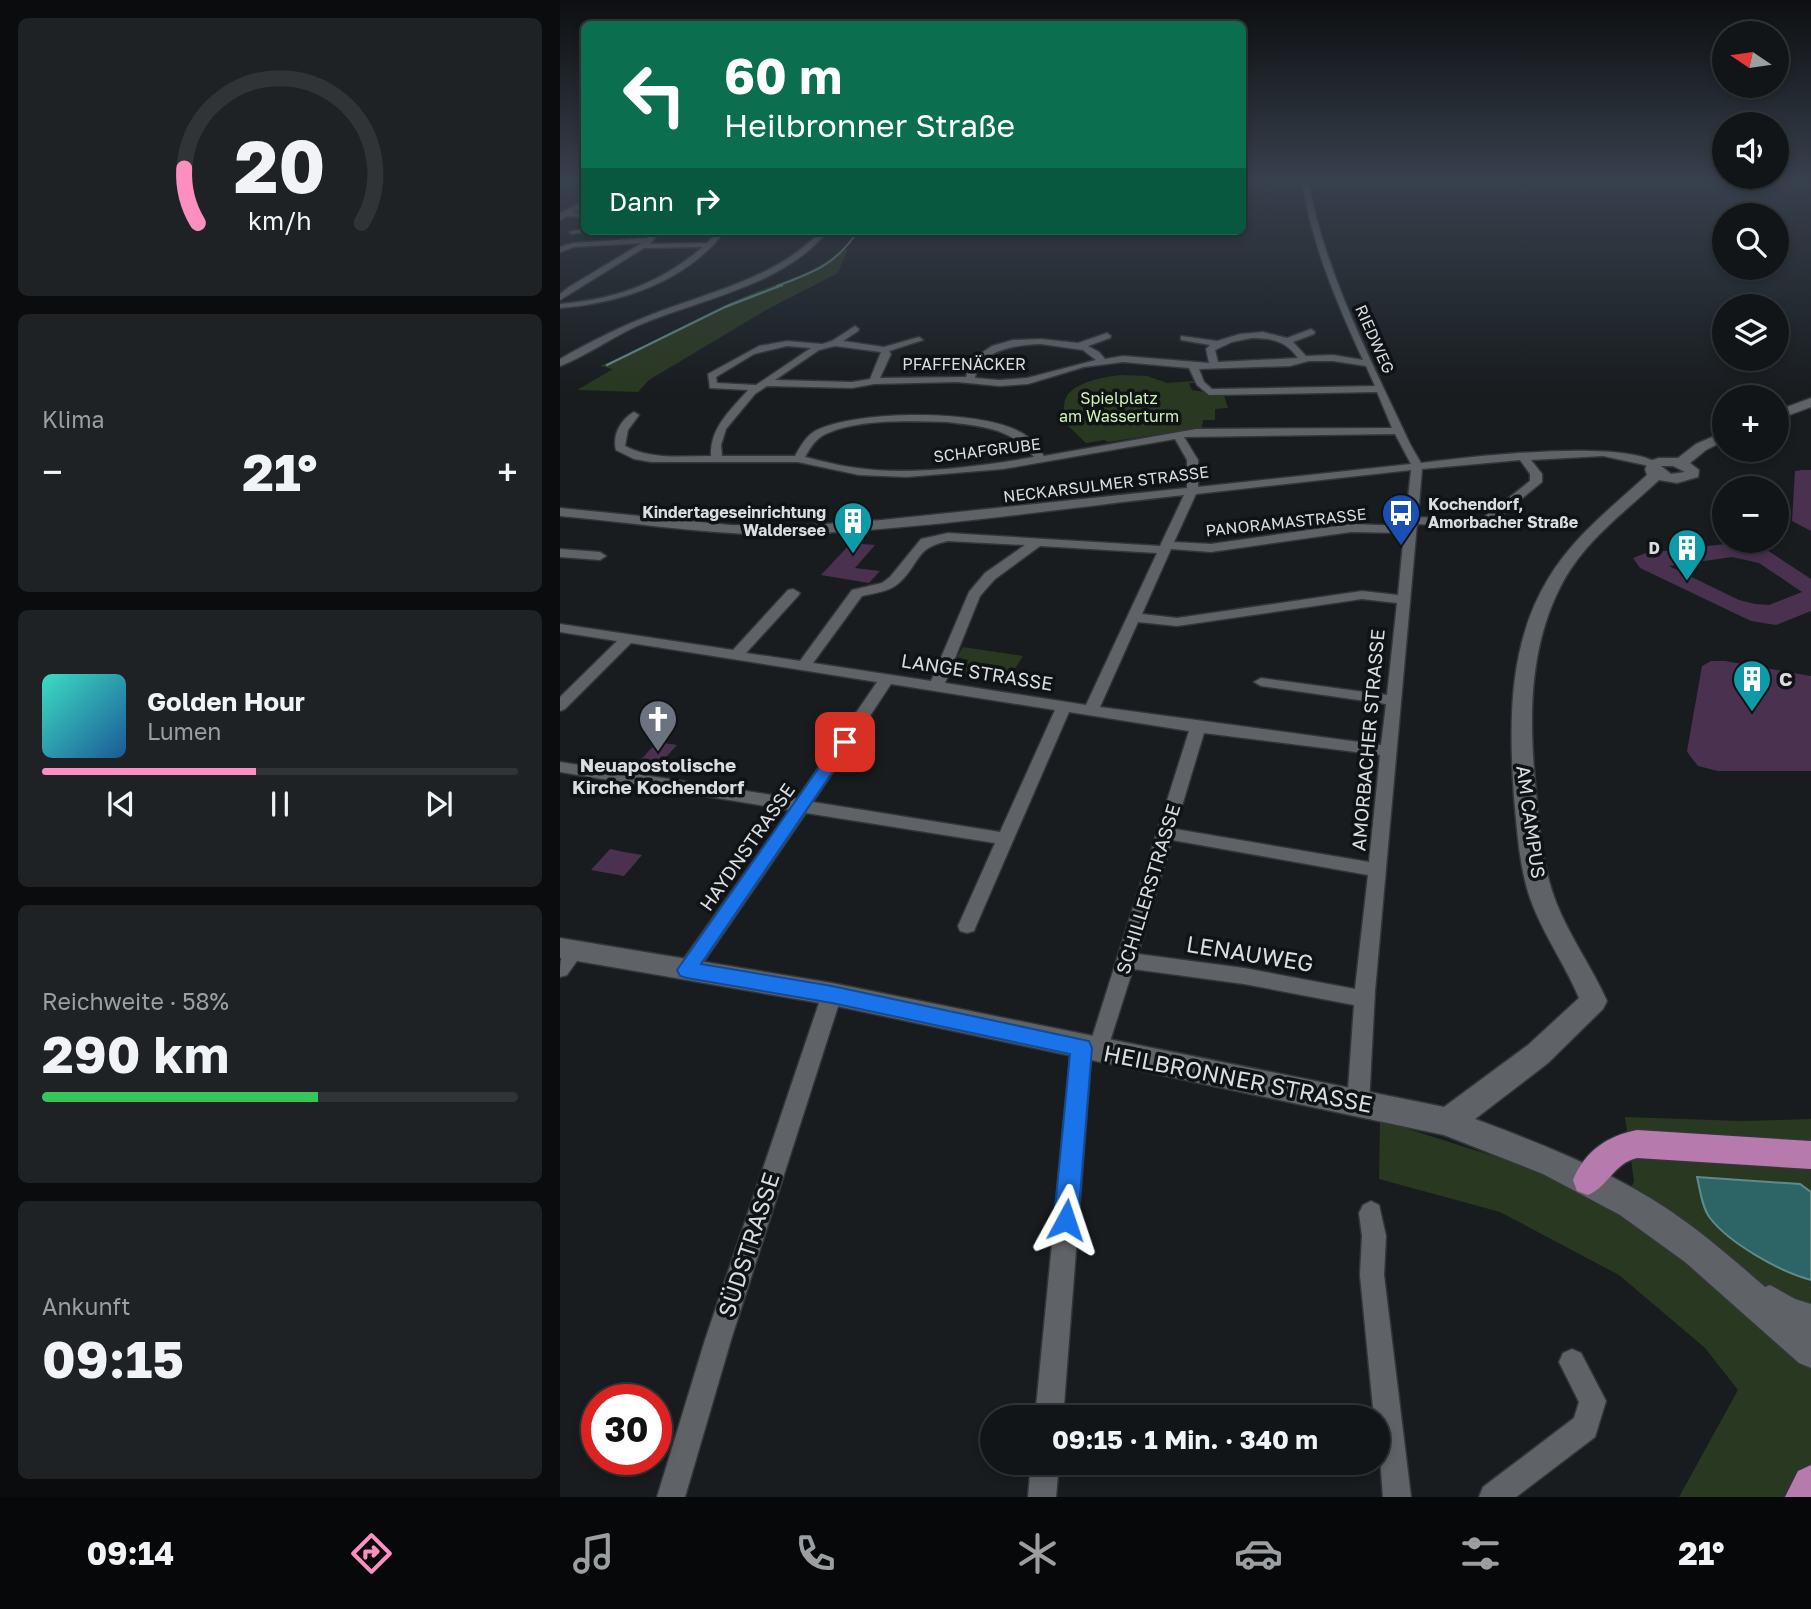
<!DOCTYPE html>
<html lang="de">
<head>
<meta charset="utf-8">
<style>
	body { margin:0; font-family:"Golos Text",sans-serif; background:#1f2224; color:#f1f3f6; height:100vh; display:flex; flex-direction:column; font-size:26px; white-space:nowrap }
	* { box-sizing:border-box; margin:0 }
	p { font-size:23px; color:#9c9fa1 }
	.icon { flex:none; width:38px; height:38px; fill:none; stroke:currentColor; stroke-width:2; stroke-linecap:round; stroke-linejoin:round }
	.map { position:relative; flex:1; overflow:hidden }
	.drawer { display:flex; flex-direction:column; gap:18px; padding:18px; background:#0a0c0d; width:560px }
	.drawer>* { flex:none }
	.banner { position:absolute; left:21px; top:21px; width:665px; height:214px; border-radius:10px; box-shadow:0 4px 10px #0003,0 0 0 2px #313436; background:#0b6e4f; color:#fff; overflow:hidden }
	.needle { width:46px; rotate:283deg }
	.tools { position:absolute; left:1152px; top:21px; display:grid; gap:14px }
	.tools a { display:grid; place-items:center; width:77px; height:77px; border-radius:50%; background:#121517; box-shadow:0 4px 10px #0003,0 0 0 2px #313436; font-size:35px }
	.speed { position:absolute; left:21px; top:1384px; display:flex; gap:14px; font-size:35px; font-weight:700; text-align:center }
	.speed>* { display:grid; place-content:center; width:91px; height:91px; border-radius:50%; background:#121517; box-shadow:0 4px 10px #0003,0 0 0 2px #313436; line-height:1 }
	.speed .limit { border:10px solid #d22; background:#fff; color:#111 }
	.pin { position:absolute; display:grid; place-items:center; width:60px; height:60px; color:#fff; margin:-30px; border-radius:14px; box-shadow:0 4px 10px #0006 }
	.me { position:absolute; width:77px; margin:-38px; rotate:5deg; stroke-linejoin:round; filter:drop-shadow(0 0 5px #0008) }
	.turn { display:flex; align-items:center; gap:24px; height:147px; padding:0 28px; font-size:32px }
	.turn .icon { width:91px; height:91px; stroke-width:2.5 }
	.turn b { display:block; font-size:49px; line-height:60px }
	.then { display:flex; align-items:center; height:66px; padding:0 28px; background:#0003; gap:14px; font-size:26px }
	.big { font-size:52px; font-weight:700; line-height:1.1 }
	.drawer .tile { flex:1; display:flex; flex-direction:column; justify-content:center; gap:10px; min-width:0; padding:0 24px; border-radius:10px; background:#1f2224 }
	.drawer .dial { align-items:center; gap:0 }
	.dial svg { height:182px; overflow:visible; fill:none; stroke:#313436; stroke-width:7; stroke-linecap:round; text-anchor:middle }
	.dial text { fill:#f1f3f6; stroke:none }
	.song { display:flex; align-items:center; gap:21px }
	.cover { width:84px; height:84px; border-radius:10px; background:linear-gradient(135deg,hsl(170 70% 55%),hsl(210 70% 35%)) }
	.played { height:7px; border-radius:4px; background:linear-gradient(90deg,#fd8ec0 45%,#313436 45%) }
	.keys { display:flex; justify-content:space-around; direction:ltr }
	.heat { display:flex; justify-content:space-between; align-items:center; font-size:38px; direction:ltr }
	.charge { height:10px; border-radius:5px; background:linear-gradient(90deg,#34c759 58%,#313436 0) }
	.trip { position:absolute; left:420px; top:1405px; width:410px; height:70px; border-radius:35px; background:#121517; box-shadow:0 4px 10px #0003,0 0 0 2px #313436; font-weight:700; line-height:70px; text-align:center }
	.menu { display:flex; height:112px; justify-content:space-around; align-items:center; background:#070809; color:#9c9fa1 }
	.menu .icon { width:49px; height:49px }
	.menu .active { color:#fd8ec0 }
	.menu b { font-size:32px; color:#f1f3f6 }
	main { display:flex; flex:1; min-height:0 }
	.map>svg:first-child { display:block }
	.green { fill:#293820 }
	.water { fill:#2d6567; stroke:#61898b; stroke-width:2 }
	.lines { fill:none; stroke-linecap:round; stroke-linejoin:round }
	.stream-far1 { stroke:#61898b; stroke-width:2 }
	.stream { stroke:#61898b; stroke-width:2.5 }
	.building { fill:#49314f; fill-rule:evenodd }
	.street-casing { stroke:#333638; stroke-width:3 }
	.secondary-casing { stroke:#333638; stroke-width:3 }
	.highway-casing { stroke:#333638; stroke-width:3 }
	.street { fill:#5f6368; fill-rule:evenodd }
	.secondary { fill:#5f6368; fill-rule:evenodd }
	.highway { fill:#b77aac; fill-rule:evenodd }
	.route { fill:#1a73e8; stroke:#114b97; stroke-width:2 }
	.labels { text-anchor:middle; stroke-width:7; stroke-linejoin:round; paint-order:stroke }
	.far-street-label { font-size:16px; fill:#dadddf; stroke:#0f1316 }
	.far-park-label { font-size:16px; fill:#ccf2b6; stroke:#0f1316 }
	.far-poi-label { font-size:16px; font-weight:bold; fill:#dadddf; stroke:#0f1316; text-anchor:end }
	.street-label { font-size:19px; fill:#dadddf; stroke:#0f1316 }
	.poi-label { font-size:19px; font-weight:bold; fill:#dadddf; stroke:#0f1316; text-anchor:start }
	.near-street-label { font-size:23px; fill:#dadddf; stroke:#0f1316 }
</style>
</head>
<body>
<main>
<section class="drawer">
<div class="tile dial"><svg viewBox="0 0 100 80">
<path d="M14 69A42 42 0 1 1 86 69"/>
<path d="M14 69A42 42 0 0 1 8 45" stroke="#fd8ec0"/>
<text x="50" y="56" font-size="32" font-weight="700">20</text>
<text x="50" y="72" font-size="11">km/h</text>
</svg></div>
<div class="tile"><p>Klima</p>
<div class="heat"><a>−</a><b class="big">21°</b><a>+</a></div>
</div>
<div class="tile">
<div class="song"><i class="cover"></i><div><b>Golden Hour</b><p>Lumen</p></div></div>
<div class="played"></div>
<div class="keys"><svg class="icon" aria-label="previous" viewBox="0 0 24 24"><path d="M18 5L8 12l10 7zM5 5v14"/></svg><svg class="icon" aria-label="pause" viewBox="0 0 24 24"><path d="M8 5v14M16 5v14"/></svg><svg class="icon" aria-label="next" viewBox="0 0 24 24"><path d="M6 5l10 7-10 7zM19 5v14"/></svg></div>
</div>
<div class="tile"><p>Reichweite · 58%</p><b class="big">290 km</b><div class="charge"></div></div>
<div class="tile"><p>Ankunft</p><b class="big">09:15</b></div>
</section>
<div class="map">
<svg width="1251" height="1497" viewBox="0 0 1251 1497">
	<rect width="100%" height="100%" fill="#181c1f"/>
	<path class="green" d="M282,249H288L278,273L206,310L89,380L78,392L17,390L53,369L40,366C90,346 133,319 181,298C215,283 254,275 282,249Z
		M560,375L587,376L607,383L633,381L635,383H629L632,390L664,395L668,408L655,409V420H643L642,428L548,442L544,440L526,443L504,422C504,416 503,406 505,400C511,382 545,377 560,375Z
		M403,647L463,656L448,680L402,674L408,660L397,657Z
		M1065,1117L1182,1121L1251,1119V1497H1119L1178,1390L1145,1348L1059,1275L940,1212L819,1179L820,1120L974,1169L1056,1212L1074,1182Z"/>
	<path class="water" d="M1137,1177L1240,1184L1251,1192V1280C1220,1272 1169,1243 1150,1218C1142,1208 1140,1189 1137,1177Z"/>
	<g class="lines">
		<path class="stream-far1" d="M217,286C255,272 275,265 298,231"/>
		<path class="stream" d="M47,365L165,307L222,285"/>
	</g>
	<path class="building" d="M1242,470H1251V531L1232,521L1235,471Z
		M1183,542L1201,546L1251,579V611L1216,625L1191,621L1080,568L1073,558L1086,553ZM1172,557L1199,563L1242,592L1209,605L1195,604L1179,600L1109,566Z
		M291,543L315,545L295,568L320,571L309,583L261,575Z
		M1151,661H1165L1251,676V771H1158L1138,766L1130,756L1127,751L1142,666Z
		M97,742L117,745L96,768L76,765Z
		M50,849L64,852L82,855L64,876L31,870Z"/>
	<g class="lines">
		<defs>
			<path id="street" d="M742,181H748C765,273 811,360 850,444L861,463C909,457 1063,438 1099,464L1094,467L1043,456L971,460L982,474V482L926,528L857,524L815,991L809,1104L806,1111L798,1114L790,1111L787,1104L794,1005L684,984L573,969L545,1057L538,1060L531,1057L503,1418H475L511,1048L514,1042L521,1039L530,1044L629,731L509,712L416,926L414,931L407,933L400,931L398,926L435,843L246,813L134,976L127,978L120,976L117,970L120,964L230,810L0,772V762L237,799L317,682L71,643L5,709L0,711V697L57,641L0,632V624L173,650L228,590L233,589L240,593L238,596L186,653L240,661L292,590L322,583L330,577L361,539L388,533L600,546L624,495C496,509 367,529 238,534C159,537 79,523 0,516V508L170,525L237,526L322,520L627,488V460L615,439L443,469L347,477L299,475L238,462H91L74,459L56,450C52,435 61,419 74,412L79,415L68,430L65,446C92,460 122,456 151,456C150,427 171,410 188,390L150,388L148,374L199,346L227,341L262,344L272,341L295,326L299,329L298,331L283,341L324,347L359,337L363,340L329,351L331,354L320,378L406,377L411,360L432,346L453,340L481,339L518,343L547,333L551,336L550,338L528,346L539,352L545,359L563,356L649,363L646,349L650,345L621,340V336L657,341L680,334L703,332L727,338L751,329L755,332L754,334L733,342L746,356L773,355L803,360C776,301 752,245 742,181ZM692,338C712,338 726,341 738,358L658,362L655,350L672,342ZM481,344L523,350L536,360L467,378L439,380L415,378L418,363C439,348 456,345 481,344ZM227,346L251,348L196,385L157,383L156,377L194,354ZM275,346L321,352L310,379L292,382L215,380L259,350ZM749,361H773L806,366L815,386L652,389L644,382L639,369L730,366ZM563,362L629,368L637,385L649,395L817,392L832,428L636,429L484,456C477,447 471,438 462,433C421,409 297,410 255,431C246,436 240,447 235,456H162L161,445L166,429L195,394L207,386L292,388L314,384L397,382L439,386L468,384L524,367ZM387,422C421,426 452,428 474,457C422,466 350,476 297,468C280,466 262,461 245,457C249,450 254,441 262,436C294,418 351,421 387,422ZM835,434L851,464L638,487V460L624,437ZM960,460L970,474V481L919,521L858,517L862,469ZM851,470L845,526L791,524L651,544L614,542L636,494ZM791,532L844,533L838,595L802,591L617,618L582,614L611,549L651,552ZM388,541L465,545L425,573L409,592L371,681L253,663L302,596C314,593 329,592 339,583C361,563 354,548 388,541ZM480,546L597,553L526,705L385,683L420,596L435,579ZM802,599L837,603L827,695L701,678L694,682L701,686L826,704L821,745L540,707L578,622L617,626ZM331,684L495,710L440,832L253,802ZM644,733L820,755L809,862L615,829ZM612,840L808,875L795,989L684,968L578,954Z
				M3,213H24V217L1,216Z
				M24,229L33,231L12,234L9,232Z
				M94,231H101L90,244L147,243L158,231H165C127,281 62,303 0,308V304C56,299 99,284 143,247L84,248L0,300V294L9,287L82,243L14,247L0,252V247L13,243L87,238Z
				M261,231H268C222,287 141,298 77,326C51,338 26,356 0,366V359C31,341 64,325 98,312C154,291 219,276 261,231Z
				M0,549L40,552L46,556L40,560L0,557Z
				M14,943L21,946L24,951L7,975L0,977C0,962 0,949 14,943Z
				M272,986L279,988L282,994L171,1340L125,1497H97L145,1340L262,994L265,988Z
				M811,1201L819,1205L826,1236L824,1275L851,1497H823L817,1418H814L800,1275L802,1236L799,1213L803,1205Z
				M1012,1349L1021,1353L1046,1401L1035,1437L956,1497H919L923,1487L1014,1418L1019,1402L999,1362L1003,1353Z
				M471,1463H499L496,1497H468Z"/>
			<path id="secondary" d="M24,201V207L0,220V213Z
				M1251,398V407L1216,420V411Z
				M1164,432V441L1146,450L1130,463L1139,470L1138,477L1117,483L1099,480C1066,511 1027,539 1004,580C966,649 969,727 977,803C980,836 984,871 996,902C1009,936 1032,967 1047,1001L1043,1009L988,1063L915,1119C982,1144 1049,1170 1109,1210C1143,1233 1174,1260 1205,1287L1210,1285L1235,1299L1251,1304V1368L1239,1363L1125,1262L1060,1215L983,1174L884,1135L272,1005L0,958V938L272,983L884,1107L968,1045L1019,998C1004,962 980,930 968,892C959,862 957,829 954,797C949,723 948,645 988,579C1013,537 1051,508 1087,475L1085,469L1089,461L1099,458H1118L1136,444ZM1101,466H1113L1125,472L1111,474Z"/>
			<path id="highway" d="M1077,1130L1251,1141V1169L1077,1158C1054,1163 1048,1187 1028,1195L1017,1191L1013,1180C1025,1151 1047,1136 1077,1130Z
				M1251,1465V1497H1225L1238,1471Z"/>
		</defs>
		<use href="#street" class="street-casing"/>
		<use href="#secondary" class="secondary-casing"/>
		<use href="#highway" class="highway-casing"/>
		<use href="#street" class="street"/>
		<use href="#secondary" class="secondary"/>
		<use href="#highway" class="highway"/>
	</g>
	<linearGradient id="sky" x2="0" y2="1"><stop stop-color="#0d0f11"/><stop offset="0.46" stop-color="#37404d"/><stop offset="1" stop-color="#37404d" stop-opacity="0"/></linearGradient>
	<rect width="1251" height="391" fill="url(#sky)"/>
	<path class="route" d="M285,737L293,742L141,964L272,986L529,1041L532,1048L518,1220L515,1228L506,1232L498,1228L494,1220L510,1054L272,1003L127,978L120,976L117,970L279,739Z"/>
	<defs>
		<symbol id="bus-pin" viewBox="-11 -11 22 30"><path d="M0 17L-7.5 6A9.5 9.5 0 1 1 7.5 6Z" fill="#1a4fb4" stroke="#0f1316"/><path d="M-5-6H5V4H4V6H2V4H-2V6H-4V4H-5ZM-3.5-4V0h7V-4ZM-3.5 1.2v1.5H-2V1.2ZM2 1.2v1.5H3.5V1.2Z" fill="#fff"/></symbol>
		<symbol id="building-pin" viewBox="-11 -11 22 30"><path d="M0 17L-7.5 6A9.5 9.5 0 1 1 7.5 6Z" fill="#0f9aa8" stroke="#0f1316"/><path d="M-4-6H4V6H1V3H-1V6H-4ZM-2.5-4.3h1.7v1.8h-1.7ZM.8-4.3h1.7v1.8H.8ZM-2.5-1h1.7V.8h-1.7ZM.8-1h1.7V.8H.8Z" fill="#fff"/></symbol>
		<symbol id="church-pin" viewBox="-11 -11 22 30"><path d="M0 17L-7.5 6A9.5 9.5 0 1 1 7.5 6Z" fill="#6b7280" stroke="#0f1316"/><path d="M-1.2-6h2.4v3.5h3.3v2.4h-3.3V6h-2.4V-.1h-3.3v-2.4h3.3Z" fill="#fff"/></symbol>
	</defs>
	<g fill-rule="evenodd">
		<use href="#bus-pin" x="819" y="491" width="44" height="60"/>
		<use href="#building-pin" x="271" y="499" width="44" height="60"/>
		<use href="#building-pin" x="1105" y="526" width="44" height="60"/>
		<use href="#building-pin" x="1170" y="657" width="44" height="60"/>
		<use href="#church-pin" x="76" y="697" width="44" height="60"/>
	</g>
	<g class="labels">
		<g class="far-street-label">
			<text transform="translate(815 339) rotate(66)" y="6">RIEDWEG</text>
			<text x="404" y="370">PFAFFENÄCKER</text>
			<text transform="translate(427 450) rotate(-7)" y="6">SCHAFGRUBE</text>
			<text transform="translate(546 484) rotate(-7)" y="6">NECKARSULMER STRASSE</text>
			<text transform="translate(726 522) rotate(-6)" y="6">PANORAMASTRASSE</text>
		</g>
		<g class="far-park-label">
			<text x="559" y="404">Spielplatz<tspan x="559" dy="18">am Wasserturm</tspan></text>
		</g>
		<g class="far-poi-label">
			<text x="868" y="510" text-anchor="start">Kochendorf,<tspan x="868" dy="18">Amorbacher Straße</tspan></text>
			<text x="266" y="518">Kindertageseinrichtung<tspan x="266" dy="18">Waldersee</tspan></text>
			<text x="1100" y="554">D</text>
		</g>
		<g class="street-label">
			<text transform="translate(417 672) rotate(9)" y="7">LANGE STRASSE</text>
			<text transform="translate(808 740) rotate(-85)" y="7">AMORBACHER STRASSE</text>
			<text transform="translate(971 822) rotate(82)" y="7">AM CAMPUS</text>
			<text transform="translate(187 847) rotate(-55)" y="7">HAYDNSTRASSE</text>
			<text transform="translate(588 889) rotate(-73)" y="7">SCHILLERSTRASSE</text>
		</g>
		<g class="poi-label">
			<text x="1219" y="686">C</text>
			<text x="98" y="772" text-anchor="middle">Neuapostolische<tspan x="98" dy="22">Kirche Kochendorf</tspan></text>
		</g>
		<g class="near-street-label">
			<text transform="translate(690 954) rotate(9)" y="8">LENAUWEG</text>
			<text transform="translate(678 1079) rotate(11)" y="8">HEILBRONNER STRASSE</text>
			<text transform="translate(189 1245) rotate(-72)" y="8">SÜDSTRASSE</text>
		</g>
	</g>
</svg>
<div class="tools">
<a><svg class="needle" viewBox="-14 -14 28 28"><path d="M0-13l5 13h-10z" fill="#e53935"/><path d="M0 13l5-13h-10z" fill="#9c9fa1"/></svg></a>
<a><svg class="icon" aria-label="sound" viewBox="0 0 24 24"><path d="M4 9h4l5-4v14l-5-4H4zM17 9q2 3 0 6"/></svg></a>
<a><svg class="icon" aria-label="search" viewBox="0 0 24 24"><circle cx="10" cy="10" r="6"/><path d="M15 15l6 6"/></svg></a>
<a><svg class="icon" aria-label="layers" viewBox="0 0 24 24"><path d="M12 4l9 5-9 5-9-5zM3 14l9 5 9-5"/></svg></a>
<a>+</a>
<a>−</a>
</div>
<div class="speed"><div class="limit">30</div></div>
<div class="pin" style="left:285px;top:742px;background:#d93025"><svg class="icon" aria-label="arrive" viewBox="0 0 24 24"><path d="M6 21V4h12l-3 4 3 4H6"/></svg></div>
<svg class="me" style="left:506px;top:1220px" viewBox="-20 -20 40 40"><path d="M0-17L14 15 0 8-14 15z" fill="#1a73e8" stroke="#fff" stroke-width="4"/></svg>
<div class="trip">09:15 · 1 Min. · 340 m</div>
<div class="banner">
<div class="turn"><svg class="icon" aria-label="left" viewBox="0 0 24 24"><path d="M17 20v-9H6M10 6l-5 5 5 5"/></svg><div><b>60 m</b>Heilbronner Straße</div></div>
<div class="then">Dann<svg class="icon" aria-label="right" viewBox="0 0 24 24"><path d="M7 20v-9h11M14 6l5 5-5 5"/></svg></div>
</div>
</div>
</main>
<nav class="menu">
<b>09:14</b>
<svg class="icon active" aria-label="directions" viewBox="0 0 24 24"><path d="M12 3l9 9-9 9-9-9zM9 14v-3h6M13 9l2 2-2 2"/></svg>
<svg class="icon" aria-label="music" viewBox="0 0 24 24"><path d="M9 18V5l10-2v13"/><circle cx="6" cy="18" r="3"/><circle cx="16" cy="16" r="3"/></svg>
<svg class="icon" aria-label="phone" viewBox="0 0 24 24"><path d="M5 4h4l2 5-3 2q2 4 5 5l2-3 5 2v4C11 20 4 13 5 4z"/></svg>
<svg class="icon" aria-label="climate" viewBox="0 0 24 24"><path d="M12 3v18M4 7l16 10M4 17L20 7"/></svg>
<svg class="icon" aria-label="car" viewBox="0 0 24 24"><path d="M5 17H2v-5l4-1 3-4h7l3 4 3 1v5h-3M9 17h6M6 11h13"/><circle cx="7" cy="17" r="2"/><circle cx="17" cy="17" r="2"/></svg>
<svg class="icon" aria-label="filters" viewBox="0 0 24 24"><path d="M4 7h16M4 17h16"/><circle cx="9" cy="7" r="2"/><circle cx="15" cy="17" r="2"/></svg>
<b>21°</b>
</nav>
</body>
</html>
